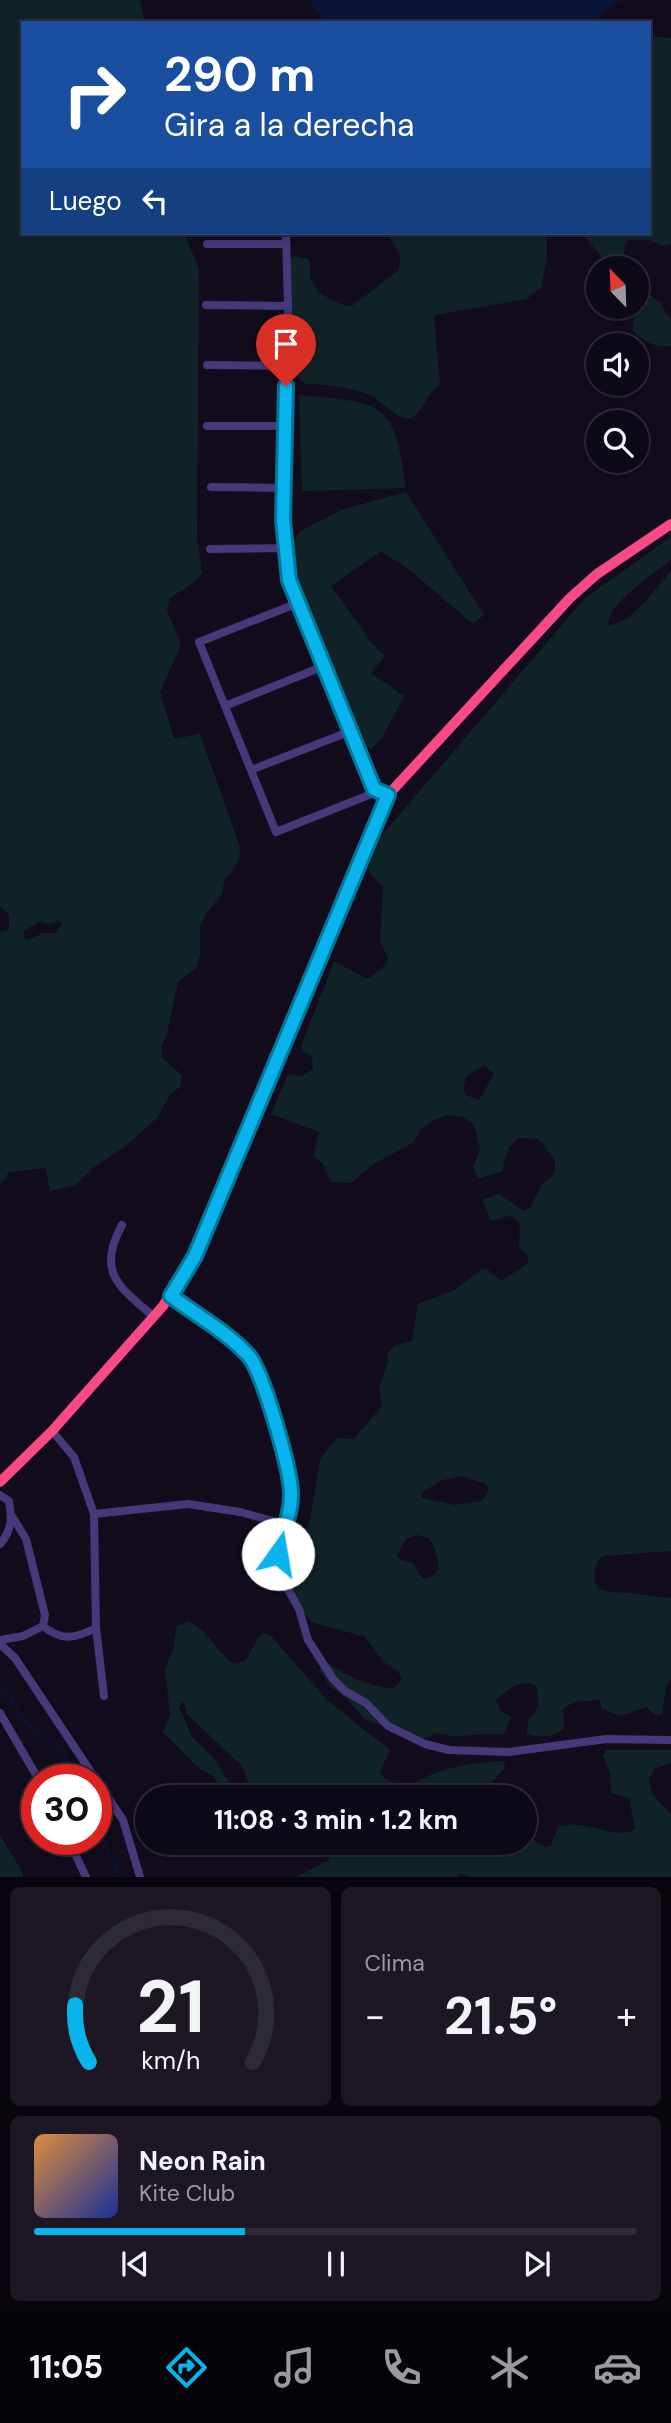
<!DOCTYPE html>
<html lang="es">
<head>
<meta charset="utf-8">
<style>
	body { margin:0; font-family:"DM Sans",sans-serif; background:#1c1723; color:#f1f3f6; height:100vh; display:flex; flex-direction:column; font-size:26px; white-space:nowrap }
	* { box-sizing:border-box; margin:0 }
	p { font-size:23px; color:#9b9aa1 }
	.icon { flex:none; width:38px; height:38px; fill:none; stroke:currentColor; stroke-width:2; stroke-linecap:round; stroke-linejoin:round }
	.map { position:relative; height:1877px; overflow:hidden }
	.sheet { display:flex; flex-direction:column; gap:10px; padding:10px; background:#08050c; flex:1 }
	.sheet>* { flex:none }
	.hud { position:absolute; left:21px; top:21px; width:630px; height:214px; border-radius:0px; box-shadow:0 4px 10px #0003,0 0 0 2px #2e2a35; background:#1a4fa0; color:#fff; overflow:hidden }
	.needle { width:46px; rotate:337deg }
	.tools { position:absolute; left:586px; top:256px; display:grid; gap:14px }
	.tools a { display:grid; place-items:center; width:63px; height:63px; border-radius:50%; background:#0e0916; box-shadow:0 4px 10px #0003,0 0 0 2px #2e2a35; font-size:35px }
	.speed { position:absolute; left:21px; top:1764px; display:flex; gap:14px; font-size:35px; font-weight:700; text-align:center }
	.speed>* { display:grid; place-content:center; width:91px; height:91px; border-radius:50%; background:#0e0916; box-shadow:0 4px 10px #0003,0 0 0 2px #2e2a35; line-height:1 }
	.speed .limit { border:10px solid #d22; background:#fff; color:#111 }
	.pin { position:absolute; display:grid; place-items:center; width:60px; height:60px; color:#fff; margin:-72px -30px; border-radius:50% 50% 50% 0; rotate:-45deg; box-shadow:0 0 7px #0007 }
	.pin .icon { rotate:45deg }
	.me { position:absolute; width:77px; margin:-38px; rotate:13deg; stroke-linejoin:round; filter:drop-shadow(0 0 5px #0008) }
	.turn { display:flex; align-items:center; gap:24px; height:147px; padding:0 28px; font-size:32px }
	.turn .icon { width:91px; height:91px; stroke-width:2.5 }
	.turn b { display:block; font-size:49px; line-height:60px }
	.then { display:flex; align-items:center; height:66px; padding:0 28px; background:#0003; gap:14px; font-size:26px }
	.big { font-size:52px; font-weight:700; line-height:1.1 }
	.sheet .card { flex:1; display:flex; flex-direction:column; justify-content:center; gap:10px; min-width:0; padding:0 24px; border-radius:10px; background:#1c1723 }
	.sheet .dial { align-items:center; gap:0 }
	.dial svg { height:182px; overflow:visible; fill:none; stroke:#2e2a35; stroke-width:7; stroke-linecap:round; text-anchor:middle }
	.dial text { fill:#f1f3f6; stroke:none }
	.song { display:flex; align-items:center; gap:21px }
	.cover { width:84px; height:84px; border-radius:10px; background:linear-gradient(135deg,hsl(30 70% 55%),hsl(230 70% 35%)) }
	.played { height:7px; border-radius:4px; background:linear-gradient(90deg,#08b4eb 35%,#2e2a35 35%) }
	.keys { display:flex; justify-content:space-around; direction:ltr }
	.heat { display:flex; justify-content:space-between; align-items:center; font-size:38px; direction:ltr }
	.sheet .tiles { flex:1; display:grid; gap:10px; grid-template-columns:1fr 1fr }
	.card:last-child { grid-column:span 2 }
	.trip { position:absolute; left:135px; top:1785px; width:402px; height:70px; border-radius:35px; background:#0e0916; box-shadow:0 4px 10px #0003,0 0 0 2px #2e2a35; font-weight:700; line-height:70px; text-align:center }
	.tab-bar { display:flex; height:112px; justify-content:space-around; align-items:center; background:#060409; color:#9b9aa1 }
	.tab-bar .icon { width:49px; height:49px }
	.tab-bar .on { color:#08b4eb }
	.tab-bar b { font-size:32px; color:#f1f3f6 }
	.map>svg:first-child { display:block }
	.green { fill:#102427; fill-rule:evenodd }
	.water { fill:#0a1438 }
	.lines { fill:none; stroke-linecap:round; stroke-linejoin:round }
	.stream { stroke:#0a1438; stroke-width:2 }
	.minor { stroke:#45397b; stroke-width:8 }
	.highway { stroke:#f94a85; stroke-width:10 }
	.route-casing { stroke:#057599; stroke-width:18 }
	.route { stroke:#08b4eb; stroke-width:12 }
</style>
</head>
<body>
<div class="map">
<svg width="671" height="1877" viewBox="0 0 671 1877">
	<rect width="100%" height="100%" fill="#120c1d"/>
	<path class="green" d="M0,0H140L145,23H23V233H184L199,269L197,537L202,573L193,583L170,598L167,610L181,645L160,692L174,739L200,734L240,847L239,860L224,881L222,894L205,915L200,927V954L197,967L178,982L167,1034L161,1046L163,1059L182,1075L180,1087L170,1095L157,1118L127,1145L94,1167L75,1185L50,1191L46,1168L9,1172L0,1185V932L9,930V915L0,907ZM40,921L50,924L59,921L62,924L56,933H43L27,940L23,938L24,931Z
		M649,36L671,38V244L662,246L649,240H629L624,245L625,257L637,268H612L581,233H649Z
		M387,233H546L547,235V256L541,288L527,299L434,315L440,384C427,393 423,412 410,419C393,416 388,407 374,397C363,389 319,383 305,384L292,370L290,260L295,256L308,259C312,267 308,274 312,282C317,294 341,307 352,306L399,270L400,255Z
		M637,268L641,270L645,290L660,303L671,320V346C655,348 644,342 633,331Z
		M299,395C383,403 394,399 406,488L302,491Z
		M406,492L484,615L473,624L411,571L381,551L331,586L374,646L385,656L371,673L404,696L382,738L371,750L363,740L295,575L292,545L299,532L341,510Z
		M671,537V559C654,576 610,599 608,625C630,626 657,586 671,571V1551L604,1556L598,1560C586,1596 608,1591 631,1593C645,1595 657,1597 671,1598V1678L666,1688L662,1714L656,1716L646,1707L621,1716L602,1709L600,1700L574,1702L563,1709L564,1728C551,1739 542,1737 527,1734L528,1721L539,1705L536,1686C522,1678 507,1689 496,1700L501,1711L511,1717L504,1735C482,1732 454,1740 437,1733L419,1740L364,1719L346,1698L330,1686L320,1671V1664L326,1662C348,1676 367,1686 393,1689L402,1680L400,1674L384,1662L365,1637L312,1622L281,1589L280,1577L309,1525L320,1460L336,1438L354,1439L382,1406L379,1388L388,1362L387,1354L395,1345L412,1341L418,1304L455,1290L480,1270L487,1269L502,1281L528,1263V1257L519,1246L520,1227L514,1217L508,1216L491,1221L482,1200L499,1194L524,1211L530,1208L541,1186L555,1173V1160L538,1139L519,1138L509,1147L502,1171L478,1179L473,1167L480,1150L474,1125L463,1117L449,1115L436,1119L420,1130L414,1142L372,1165L351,1183L331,1182L323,1164L313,1156L319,1132L271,1114L288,1074L303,1076L313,1069L312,1057L301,1050L302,1044L334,961L365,978L371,977L386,964L388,958L380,940L383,886L370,874L368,867L381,836L585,598ZM484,1065L494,1074L479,1100L466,1095L463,1089L466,1077ZM462,1476L486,1484L489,1490L482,1501L455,1505L422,1498V1492L443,1480ZM417,1535L429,1538C435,1545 442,1568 435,1574C431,1577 427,1578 423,1579L413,1563L400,1560L397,1555L406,1539Z
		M189,1622C209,1630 216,1652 234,1664L245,1661L262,1632L271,1636L328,1701L390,1750L380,1772L384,1778L407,1789C433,1768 470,1762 504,1761L505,1767L481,1797H255L242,1766L187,1714L183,1701L179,1707L192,1737L212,1756L231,1785L223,1790L212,1775L197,1767L163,1732L170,1715L165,1669L173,1650L177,1626Z
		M607,1750H671V1763L654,1769L649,1780L652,1793L671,1815V1877H470L460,1873L457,1877H296L329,1860L332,1843L510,1844L525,1843V1834L545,1847L551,1846L558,1827C583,1817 618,1842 635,1829L629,1798L611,1793L610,1773L603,1755Z
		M0,1835L22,1871L23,1877H0Z"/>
	<path class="water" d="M309,0H622L587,23H384L381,19L380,23C347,23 328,31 309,0Z"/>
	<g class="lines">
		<path class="stream" d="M0,1686L10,1695L22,1718L63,1753L76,1780
			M96,1822L119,1877"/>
		<path class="minor" d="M286,233L288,306L283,520L289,581L374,789L388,795
			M207,244H286
			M206,305L288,306
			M207,365L287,366
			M207,426H285
			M211,487L284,488
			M210,549L286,548
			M298,603L199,642L276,832L379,791
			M225,706L324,666
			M251,770L351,731
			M122,1225C96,1272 119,1287 153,1316
			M0,1495L9,1501C12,1517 12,1531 0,1544
			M94,1514L188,1504L240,1512L284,1524L289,1516V1477L259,1376L249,1356L171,1296
			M284,1524L278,1554L280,1575L299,1609L308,1640L333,1679L345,1691L366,1703L388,1726L425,1744L449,1750L509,1752L606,1739L671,1740
			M43,1626C62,1642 76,1638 96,1628L94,1514L74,1457L52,1431
			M96,1628L104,1696
			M0,1640L23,1636L43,1626L45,1615L26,1539L12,1516
			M0,1644L15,1658L123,1820L140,1877
			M0,1713L39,1780
			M68,1839L86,1877"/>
		<path class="highway" d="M0,1482L52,1431L163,1306L195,1256L388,795L570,598L597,574L671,524"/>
	</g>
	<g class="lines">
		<defs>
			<path id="route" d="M278,1554C282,1533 292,1513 291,1492C290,1468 263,1371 248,1355C227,1332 196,1315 171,1296L195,1256L388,795L374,789L289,580L283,520L286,386"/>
		</defs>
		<use href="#route" class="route-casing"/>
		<use href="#route" class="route"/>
	</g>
</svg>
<div class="tools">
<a><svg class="needle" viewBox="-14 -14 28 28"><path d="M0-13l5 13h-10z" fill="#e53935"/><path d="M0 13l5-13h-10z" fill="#9b9aa1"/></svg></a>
<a><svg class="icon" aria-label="sound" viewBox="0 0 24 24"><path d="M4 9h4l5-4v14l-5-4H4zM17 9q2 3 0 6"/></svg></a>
<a><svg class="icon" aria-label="search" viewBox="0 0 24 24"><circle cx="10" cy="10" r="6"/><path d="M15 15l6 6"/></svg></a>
</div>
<div class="speed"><div class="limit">30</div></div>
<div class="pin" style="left:286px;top:386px;background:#d93025"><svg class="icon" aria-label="arrive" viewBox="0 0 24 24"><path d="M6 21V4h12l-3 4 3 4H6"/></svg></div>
<svg class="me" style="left:278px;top:1554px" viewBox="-20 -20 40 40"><circle r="19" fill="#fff"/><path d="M0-13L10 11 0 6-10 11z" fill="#08b4eb"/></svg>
<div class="trip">11:08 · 3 min · 1.2 km</div>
<div class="hud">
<div class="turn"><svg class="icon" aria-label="right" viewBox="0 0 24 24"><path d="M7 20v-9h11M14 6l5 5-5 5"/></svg><div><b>290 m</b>Gira a la derecha</div></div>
<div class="then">Luego<svg class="icon" aria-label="left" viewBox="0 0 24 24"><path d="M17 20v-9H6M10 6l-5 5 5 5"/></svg></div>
</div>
</div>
<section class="sheet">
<div class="tiles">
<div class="card dial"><svg viewBox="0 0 100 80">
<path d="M14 69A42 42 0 1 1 86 69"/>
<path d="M14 69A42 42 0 0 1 8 44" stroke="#08b4eb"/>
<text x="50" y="56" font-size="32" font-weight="700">21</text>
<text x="50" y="72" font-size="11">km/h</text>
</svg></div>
<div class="card"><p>Clima</p>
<div class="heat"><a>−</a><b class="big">21.5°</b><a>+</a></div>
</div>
<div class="card">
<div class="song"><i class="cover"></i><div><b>Neon Rain</b><p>Kite Club</p></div></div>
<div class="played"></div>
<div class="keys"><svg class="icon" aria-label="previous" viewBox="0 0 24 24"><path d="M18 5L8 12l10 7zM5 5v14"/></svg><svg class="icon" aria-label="pause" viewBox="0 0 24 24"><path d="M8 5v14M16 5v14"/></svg><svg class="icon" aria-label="next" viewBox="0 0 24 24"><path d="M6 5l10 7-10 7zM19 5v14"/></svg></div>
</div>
</div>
</section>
<nav class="tab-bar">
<b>11:05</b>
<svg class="icon on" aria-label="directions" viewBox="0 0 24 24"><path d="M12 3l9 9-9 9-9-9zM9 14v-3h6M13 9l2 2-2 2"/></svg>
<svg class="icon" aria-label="music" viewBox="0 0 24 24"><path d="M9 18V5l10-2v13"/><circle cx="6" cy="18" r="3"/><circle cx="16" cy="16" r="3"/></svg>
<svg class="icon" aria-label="phone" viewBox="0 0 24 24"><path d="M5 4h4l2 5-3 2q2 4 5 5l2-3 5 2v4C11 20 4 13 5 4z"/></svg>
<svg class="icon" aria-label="climate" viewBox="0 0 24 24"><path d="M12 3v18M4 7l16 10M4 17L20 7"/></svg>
<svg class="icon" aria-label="car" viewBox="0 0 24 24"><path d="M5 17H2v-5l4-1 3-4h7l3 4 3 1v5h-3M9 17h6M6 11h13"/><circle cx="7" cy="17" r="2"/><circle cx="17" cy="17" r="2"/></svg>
</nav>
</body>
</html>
